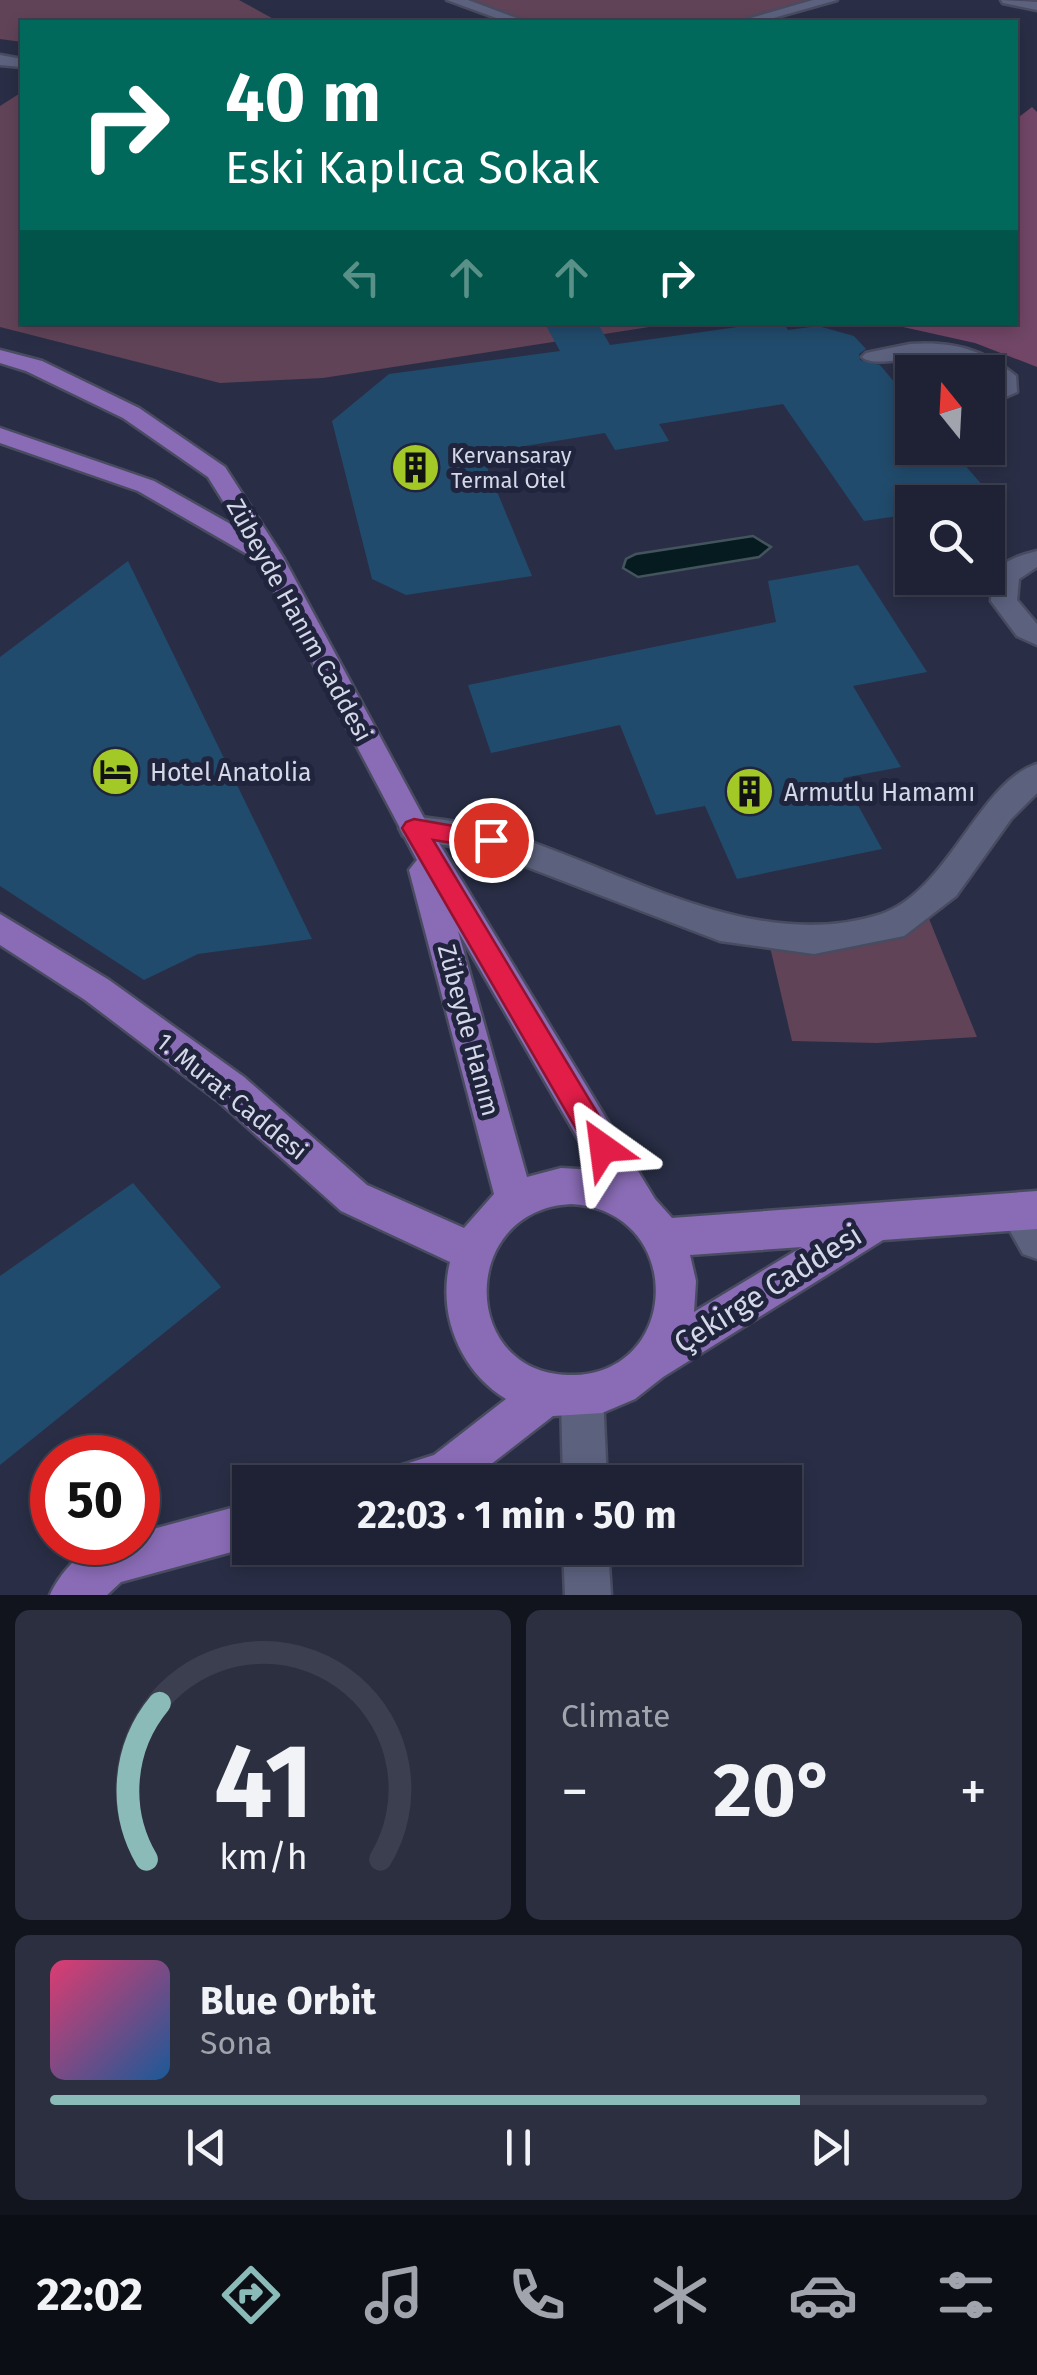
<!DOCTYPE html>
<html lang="en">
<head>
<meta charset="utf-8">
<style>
	body { margin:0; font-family:"Fira Sans",sans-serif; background:#2c2f40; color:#f1f3f6; height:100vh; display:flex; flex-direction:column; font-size:38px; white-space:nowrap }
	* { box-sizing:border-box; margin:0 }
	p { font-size:32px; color:#a1a4ac }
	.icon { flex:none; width:55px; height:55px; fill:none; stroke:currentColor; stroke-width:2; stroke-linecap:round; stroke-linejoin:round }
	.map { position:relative; height:1595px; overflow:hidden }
	.details { display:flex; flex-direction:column; gap:15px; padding:15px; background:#11131d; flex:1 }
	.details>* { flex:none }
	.banner { position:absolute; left:20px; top:20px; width:998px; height:305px; border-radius:0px; box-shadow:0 5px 15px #0003,0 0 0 2px #3c3f4f; background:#00695c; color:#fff; overflow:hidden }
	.needle { width:65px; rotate:342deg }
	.tools { position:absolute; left:895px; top:355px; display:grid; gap:20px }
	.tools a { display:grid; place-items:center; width:110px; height:110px; border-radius:0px; background:#1f2234; box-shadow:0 5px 15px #0003,0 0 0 2px #3c3f4f; font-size:50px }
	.speed { position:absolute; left:30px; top:1435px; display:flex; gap:20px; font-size:50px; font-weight:700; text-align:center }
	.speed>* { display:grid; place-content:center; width:130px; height:130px; border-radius:50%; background:#1f2234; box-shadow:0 5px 15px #0003,0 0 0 2px #3c3f4f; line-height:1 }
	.speed .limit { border:15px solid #d22; background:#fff; color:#111 }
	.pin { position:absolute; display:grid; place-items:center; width:85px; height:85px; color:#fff; margin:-42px; border:5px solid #fff; border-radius:50%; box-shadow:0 2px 10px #0007 }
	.me { position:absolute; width:110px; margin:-55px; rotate:329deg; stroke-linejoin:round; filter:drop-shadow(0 0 8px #0008) }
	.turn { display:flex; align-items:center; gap:35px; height:210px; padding:0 40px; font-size:45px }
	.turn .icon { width:130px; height:130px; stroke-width:2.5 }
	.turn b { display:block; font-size:70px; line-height:85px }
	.lanes { display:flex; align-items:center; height:95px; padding:0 40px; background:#0003; justify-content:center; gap:50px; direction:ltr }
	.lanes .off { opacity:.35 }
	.big { font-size:75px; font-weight:700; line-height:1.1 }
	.details .widget { flex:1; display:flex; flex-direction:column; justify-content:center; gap:15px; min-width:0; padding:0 35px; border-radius:15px; background:#2c2f40 }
	.details .dial { align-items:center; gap:0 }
	.dial svg { height:260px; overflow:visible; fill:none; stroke:#3c3f4f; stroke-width:7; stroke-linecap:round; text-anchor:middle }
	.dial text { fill:#f1f3f6; stroke:none }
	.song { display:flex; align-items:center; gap:30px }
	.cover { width:120px; height:120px; border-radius:15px; background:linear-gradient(135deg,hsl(340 70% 55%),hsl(210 70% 35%)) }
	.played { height:10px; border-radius:5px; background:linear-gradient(90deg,#8bbbb9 80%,#3c3f4f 80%) }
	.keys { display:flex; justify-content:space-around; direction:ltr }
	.heat { display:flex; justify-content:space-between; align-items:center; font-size:55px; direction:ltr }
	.details .tiles { flex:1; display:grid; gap:15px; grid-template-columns:1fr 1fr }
	.widget:last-child { grid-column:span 2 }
	.trip { position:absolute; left:232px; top:1465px; width:570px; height:100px; border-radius:0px; background:#1f2234; box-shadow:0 5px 15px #0003,0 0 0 2px #3c3f4f; font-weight:700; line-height:100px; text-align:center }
	.tab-bar { display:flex; height:160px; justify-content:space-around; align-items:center; background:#0c0e15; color:#a1a4ac }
	.tab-bar .icon { width:70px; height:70px }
	.tab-bar .selected { color:#8bbbb9 }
	.tab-bar b { font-size:45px; color:#f1f3f6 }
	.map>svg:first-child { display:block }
	.green { fill:#604357 }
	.forest { fill:#714666 }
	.water { fill:#061b20; stroke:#44545c; stroke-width:2.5 }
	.building { fill:#214b6c }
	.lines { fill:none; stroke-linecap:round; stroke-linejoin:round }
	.minor-casing { stroke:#494c61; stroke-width:5 }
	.major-casing { stroke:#494c61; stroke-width:5 }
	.minor { fill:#5c627e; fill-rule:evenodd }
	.major { fill:#8a6cb6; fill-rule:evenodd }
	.route { fill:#e11d48; stroke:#92132f; stroke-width:2.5 }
	.labels { text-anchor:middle; stroke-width:10; stroke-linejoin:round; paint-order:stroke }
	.far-poi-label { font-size:22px; fill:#d5d8e8; stroke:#20243c; text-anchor:start }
	.street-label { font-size:25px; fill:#d5d8e8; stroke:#20243c }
	.poi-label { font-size:25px; fill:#d5d8e8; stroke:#20243c; text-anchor:start }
	.near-street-label { font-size:30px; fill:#d5d8e8; stroke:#20243c }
</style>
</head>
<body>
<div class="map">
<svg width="1037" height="1595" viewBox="0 0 1037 1595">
	<rect width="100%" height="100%" fill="#292e46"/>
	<path class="green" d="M0,0H239L279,22H22V42L0,39Z
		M454,0H830L744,22H520Z
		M22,92V322L675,323L323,378L220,383L0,327V106Z
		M923,904L977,1037L876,1043L792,1041L767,934L814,940Z"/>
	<path class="forest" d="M1032,107L1037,112V367L975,343L885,323L1015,322V120Z"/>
	<path class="water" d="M753,536L771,547L759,557L638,577L623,568L626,559L636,554Z"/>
	<path class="building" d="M544,322H597L610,345L772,322H783L788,330L818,326L854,336L866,349L859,354L860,360L880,365L912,403V448H950L997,502H912V514L864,521L783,404L659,424L669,441L615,450L605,433L481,453L532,576L406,595L372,579L332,421L389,374L560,351Z
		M128,561L312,939L198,954L144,980L0,886V657Z
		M858,565L927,672L853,686L901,767L843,778L882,849L737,879L705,806L656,815L620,725L491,753L468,685L776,622L768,581Z
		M133,1183L221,1287L0,1465V1276Z"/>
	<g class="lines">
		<defs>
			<path id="minor" d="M447,0H468L527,22H507Z
				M813,0H837L759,22H737Z
				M1001,0L1037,2V10L1003,3Z
				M0,55L22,59V67L0,65Z
				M910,344C951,341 984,349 1016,376L1017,392L988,405V392L996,388L997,382C945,335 881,374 862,357L866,353Z
				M1037,551V567L1019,579L1017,600L1037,624V645L1017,636L991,601C994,565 1003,560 1037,551Z
				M1037,764V793L1011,819L956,896L904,936L814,954L720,941L488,852L414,840L403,836L399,828L403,820L414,816C441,820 470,822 496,830C615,866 754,956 881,914C948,892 979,782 1037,764Z
				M1019,1194L1037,1206V1259L1023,1254L1000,1213L1005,1200Z
				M582,1376L597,1382L603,1397L607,1482H563L561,1397L567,1382Z
				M563,1548H608L611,1595H565Z"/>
			<path id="major" d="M0,350L42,361L139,408L225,467L283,557L425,820L655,1199L672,1218L1037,1191V1229L883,1240L663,1377L635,1399L602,1413L553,1416L468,1482H389L396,1467L434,1455L506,1399C460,1371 437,1314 450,1262L341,1211L218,1101L85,1000L0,945V914L109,980L244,1077L367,1185L464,1228L494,1194L409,870L417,860L259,561L138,491L0,443V428L154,481L241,530L208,477L123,418L26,371L0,363ZM458,931L596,1170L561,1168L527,1177ZM571,1204C687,1210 682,1378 568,1375C459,1372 459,1210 571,1204ZM802,1247L694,1312L696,1281L690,1255Z
				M250,1503V1547L121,1582L107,1595H50C58,1576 82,1547 103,1543C114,1540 127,1542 138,1542V1533Z"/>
		</defs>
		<use href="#minor" class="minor-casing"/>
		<use href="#major" class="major-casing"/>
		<use href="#minor" class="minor"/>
		<use href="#major" class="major"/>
	</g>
	<path class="route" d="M414,819L499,834L503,840L499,847L491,849L433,840L613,1139L617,1148L613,1158L603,1162L593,1158L406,835L402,828L406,822Z"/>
	<defs>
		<symbol id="building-disc" viewBox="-11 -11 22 22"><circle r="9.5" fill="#a3c927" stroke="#20243c"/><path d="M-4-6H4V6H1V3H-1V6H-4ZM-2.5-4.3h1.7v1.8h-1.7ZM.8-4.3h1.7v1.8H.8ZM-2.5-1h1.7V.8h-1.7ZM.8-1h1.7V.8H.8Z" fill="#111"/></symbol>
		<symbol id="hotel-disc" viewBox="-11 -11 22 22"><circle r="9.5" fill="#a3c927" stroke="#20243c"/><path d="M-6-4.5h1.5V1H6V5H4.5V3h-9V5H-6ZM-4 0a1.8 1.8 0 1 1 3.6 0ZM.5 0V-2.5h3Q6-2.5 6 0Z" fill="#111"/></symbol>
	</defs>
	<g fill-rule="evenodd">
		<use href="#building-disc" x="388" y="440" width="55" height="55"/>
		<use href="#hotel-disc" x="88" y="744" width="55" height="55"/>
		<use href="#building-disc" x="722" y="764" width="55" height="55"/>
	</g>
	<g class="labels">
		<g class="far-poi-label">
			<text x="451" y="463">Kervansaray<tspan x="451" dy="25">Termal Otel</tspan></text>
		</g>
		<g class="street-label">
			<text transform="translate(300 620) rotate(61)" y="9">Zübeyde Hanım Caddesi</text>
			<text transform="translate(469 1030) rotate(75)" y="9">Zübeyde Hanım</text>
			<text transform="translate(232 1096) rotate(39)" y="9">1. Murat Caddesi</text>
		</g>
		<g class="poi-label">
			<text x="150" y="781">Hotel Anatolia</text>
			<text x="784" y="801">Armutlu Hamamı</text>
		</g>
		<g class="near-street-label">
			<text transform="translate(768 1289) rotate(-32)" y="10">Çekirge Caddesi</text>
		</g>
	</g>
</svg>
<div class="tools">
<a><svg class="needle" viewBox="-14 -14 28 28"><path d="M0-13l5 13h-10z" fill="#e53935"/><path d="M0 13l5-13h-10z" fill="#a1a4ac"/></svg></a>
<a><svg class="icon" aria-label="search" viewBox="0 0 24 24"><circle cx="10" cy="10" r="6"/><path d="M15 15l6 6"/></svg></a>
</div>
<div class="speed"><div class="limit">50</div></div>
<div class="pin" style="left:491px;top:840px;background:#d93025"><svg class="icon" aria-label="arrive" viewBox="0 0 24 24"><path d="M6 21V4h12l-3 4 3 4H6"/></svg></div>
<svg class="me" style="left:603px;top:1148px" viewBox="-20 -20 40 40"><path d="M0-17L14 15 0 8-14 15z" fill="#e11d48" stroke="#fff" stroke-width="4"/></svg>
<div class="trip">22:03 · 1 min · 50 m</div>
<div class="banner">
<div class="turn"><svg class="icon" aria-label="right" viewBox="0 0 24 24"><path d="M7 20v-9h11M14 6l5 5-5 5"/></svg><div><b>40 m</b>Eski Kaplıca Sokak</div></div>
<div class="lanes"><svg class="icon off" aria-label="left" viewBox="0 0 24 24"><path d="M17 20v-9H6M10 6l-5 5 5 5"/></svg><svg class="icon off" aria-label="ahead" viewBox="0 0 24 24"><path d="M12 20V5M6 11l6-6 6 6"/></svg><svg class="icon off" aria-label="ahead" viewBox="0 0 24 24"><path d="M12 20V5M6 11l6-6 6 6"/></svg><svg class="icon" aria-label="right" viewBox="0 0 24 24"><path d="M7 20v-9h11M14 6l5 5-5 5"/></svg></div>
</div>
</div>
<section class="details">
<div class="tiles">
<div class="widget dial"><svg viewBox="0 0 100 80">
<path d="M14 69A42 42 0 1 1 86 69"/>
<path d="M14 69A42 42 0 0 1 18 21" stroke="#8bbbb9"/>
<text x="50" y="56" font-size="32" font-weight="700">41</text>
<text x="50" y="72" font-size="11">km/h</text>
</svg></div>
<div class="widget"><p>Climate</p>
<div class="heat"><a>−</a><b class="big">20°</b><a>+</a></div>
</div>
<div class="widget">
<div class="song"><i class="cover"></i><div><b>Blue Orbit</b><p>Sona</p></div></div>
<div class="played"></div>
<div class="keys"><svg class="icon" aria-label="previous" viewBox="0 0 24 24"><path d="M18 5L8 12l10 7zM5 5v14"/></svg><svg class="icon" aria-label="pause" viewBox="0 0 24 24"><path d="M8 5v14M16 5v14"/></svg><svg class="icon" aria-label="next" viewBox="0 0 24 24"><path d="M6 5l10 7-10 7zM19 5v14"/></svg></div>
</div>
</div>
</section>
<nav class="tab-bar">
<b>22:02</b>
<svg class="icon selected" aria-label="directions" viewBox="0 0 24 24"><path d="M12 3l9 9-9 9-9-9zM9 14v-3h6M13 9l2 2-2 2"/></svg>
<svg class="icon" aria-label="music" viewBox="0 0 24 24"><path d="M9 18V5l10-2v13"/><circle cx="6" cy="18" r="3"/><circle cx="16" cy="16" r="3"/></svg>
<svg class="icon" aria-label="phone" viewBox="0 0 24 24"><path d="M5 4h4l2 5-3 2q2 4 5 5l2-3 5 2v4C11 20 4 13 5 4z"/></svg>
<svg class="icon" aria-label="climate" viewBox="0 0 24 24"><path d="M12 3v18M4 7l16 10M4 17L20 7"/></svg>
<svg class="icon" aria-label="car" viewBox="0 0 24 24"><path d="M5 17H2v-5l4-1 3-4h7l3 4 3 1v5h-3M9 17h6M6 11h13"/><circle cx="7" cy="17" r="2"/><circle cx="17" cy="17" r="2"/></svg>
<svg class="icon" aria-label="filters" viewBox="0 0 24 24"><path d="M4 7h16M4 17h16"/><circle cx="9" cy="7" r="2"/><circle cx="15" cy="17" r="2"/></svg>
</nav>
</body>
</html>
